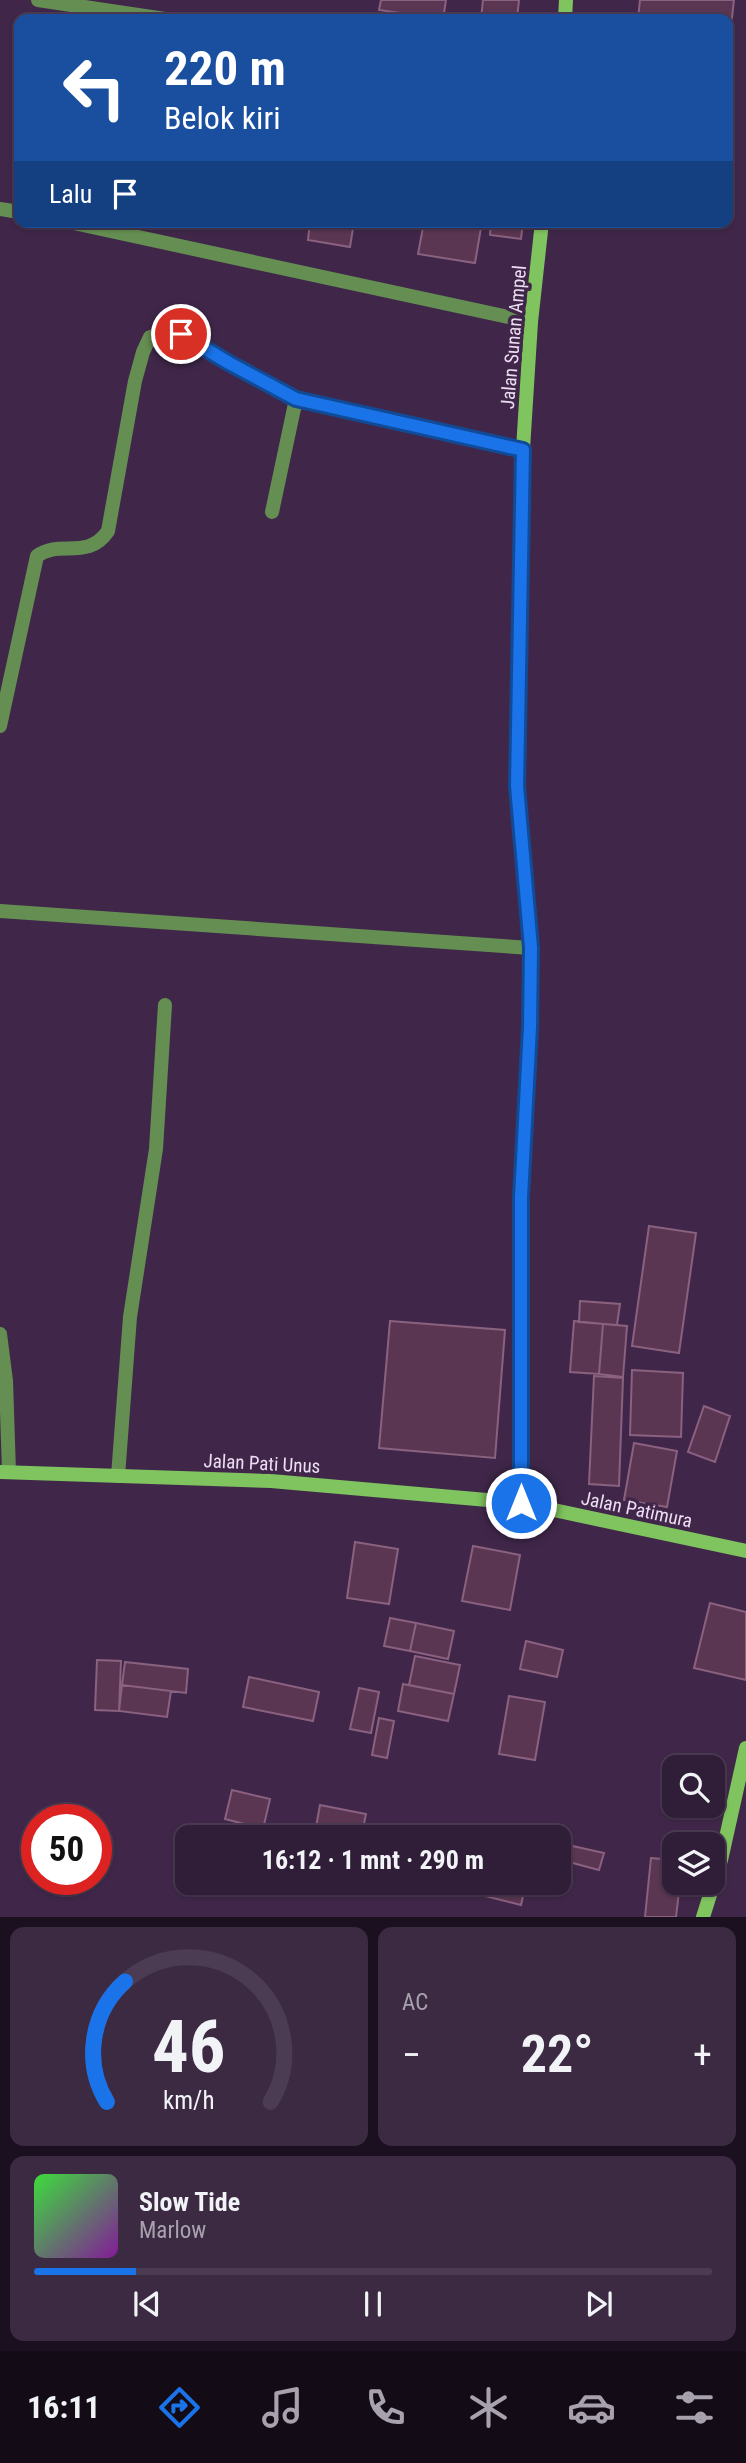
<!DOCTYPE html>
<html lang="id">
<head>
<meta charset="utf-8">
<style>
	body { margin:0; font-family:"Roboto Condensed",sans-serif; background:#3c2a43; color:#f1f3f6; height:100vh; display:flex; flex-direction:column; font-size:26px; white-space:nowrap }
	* { box-sizing:border-box; margin:0 }
	p { font-size:23px; color:#a8a2ae }
	.icon { flex:none; width:38px; height:38px; fill:none; stroke:currentColor; stroke-width:2; stroke-linecap:round; stroke-linejoin:round }
	.map { position:relative; height:1917px; overflow:hidden }
	.details { display:flex; flex-direction:column; gap:10px; padding:10px; background:#1a101f; flex:1 }
	.details>* { flex:none }
	.banner { position:absolute; left:14px; top:14px; width:719px; height:214px; border-radius:14px; box-shadow:0 2px 5px #0004,0 0 0 2px #4b3b53; background:#1a4fa0; color:#fff; overflow:hidden }
	.tools { position:absolute; left:662px; top:1755px; display:grid; gap:14px }
	.tools a { display:grid; place-items:center; width:63px; height:63px; border-radius:14px; background:#301d38; box-shadow:0 2px 5px #0004,0 0 0 2px #4b3b53; font-size:35px }
	.speed { position:absolute; left:21px; top:1804px; display:flex; gap:14px; font-size:35px; font-weight:700; text-align:center }
	.speed>* { display:grid; place-content:center; width:91px; height:91px; border-radius:50%; background:#301d38; box-shadow:0 2px 5px #0004,0 0 0 2px #4b3b53; line-height:1 }
	.speed .limit { border:10px solid #d22; background:#fff; color:#111 }
	.pin { position:absolute; display:grid; place-items:center; width:60px; height:60px; color:#fff; margin:-30px; border:4px solid #fff; border-radius:50%; box-shadow:0 2px 7px #0007 }
	.me { position:absolute; width:77px; margin:-38px; rotate:0deg; stroke-linejoin:round; filter:drop-shadow(0 0 5px #0008) }
	.turn { display:flex; align-items:center; gap:24px; height:147px; padding:0 35px; font-size:32px }
	.turn .icon { width:91px; height:91px; stroke-width:2.5 }
	.turn b { display:block; font-size:49px; line-height:60px }
	.then { display:flex; align-items:center; height:66px; padding:0 35px; background:#0003; gap:14px; font-size:26px }
	.big { font-size:52px; font-weight:700; line-height:1.1 }
	.details .widget { flex:1; display:flex; flex-direction:column; justify-content:center; gap:10px; min-width:0; padding:0 24px; border-radius:14px; background:#3c2a43 }
	.details .dial { align-items:center; gap:0 }
	.dial svg { height:182px; overflow:visible; fill:none; stroke:#4b3b53; stroke-width:7; stroke-linecap:round; text-anchor:middle }
	.dial text { fill:#f1f3f6; stroke:none }
	.song { display:flex; align-items:center; gap:21px }
	.cover { width:84px; height:84px; border-radius:10px; background:linear-gradient(135deg,hsl(120 70% 55%),hsl(290 70% 35%)) }
	.played { height:7px; border-radius:4px; background:linear-gradient(90deg,#1a73e8 15%,#4b3b53 15%) }
	.keys { display:flex; justify-content:space-around; direction:ltr }
	.heat { display:flex; justify-content:space-between; align-items:center; font-size:38px; direction:ltr }
	.details .tiles { flex:1; display:grid; gap:10px; grid-template-columns:1fr 1fr }
	.widget:last-child { grid-column:span 2 }
	.trip { position:absolute; left:175px; top:1825px; width:396px; height:70px; border-radius:14px; background:#301d38; box-shadow:0 2px 5px #0004,0 0 0 2px #4b3b53; font-weight:700; line-height:70px; text-align:center }
	.dock { display:flex; height:112px; justify-content:space-around; align-items:center; background:#130c16; color:#a8a2ae }
	.dock .icon { width:49px; height:49px }
	.dock .active { color:#1a73e8 }
	.dock b { font-size:32px; color:#f1f3f6 }
	.map>svg:first-child { display:block }
	.building { fill:#5b3652; stroke:#8a617f; stroke-width:2 }
	.lines { fill:none; stroke-linecap:round; stroke-linejoin:round }
	.minor { stroke:#658f52; stroke-width:14 }
	.secondary { stroke:#7fc45e; stroke-width:14 }
	.route-casing { stroke:#114b97; stroke-width:18 }
	.route { stroke:#1a73e8; stroke-width:12 }
	.labels { text-anchor:middle; stroke-width:7; stroke-linejoin:round; paint-order:stroke }
	.street-label { font-size:19px; fill:#ecddf3; stroke:#40274a }
</style>
</head>
<body>
<div class="map">
<svg width="746" height="1917" viewBox="0 0 746 1917">
	<rect width="100%" height="100%" fill="#40274a"/>
	<path class="building" d="M381,0H446L443,19L379,10Z
		M483,0H519L517,19H481Z
		M640,0H734L730,35L728,19H638Z
		M310,222H354L350,247L308,240Z
		M424,222H482L475,263L418,254Z
		M491,222H523L521,239L490,235Z
		M649,1226L696,1233L679,1353L632,1346Z
		M580,1301L620,1304L617,1325L579,1322Z
		M390,1321L505,1330L495,1458L379,1448Z
		M574,1321L603,1324L599,1374L570,1372Z
		M603,1324L627,1326L623,1377L599,1374Z
		M632,1370L683,1373L681,1437L630,1435Z
		M594,1376L623,1378L619,1486L589,1484Z
		M704,1406L730,1416L715,1462L688,1452Z
		M634,1443L677,1451L667,1507L624,1500Z
		M355,1542L398,1549L389,1604L347,1598Z
		M473,1546L520,1555L510,1610L462,1601Z
		M710,1603L746,1612V1680L694,1668Z
		M390,1618L416,1623L410,1651L384,1646Z
		M416,1623L454,1631L448,1659L410,1651Z
		M526,1641L563,1650L557,1677L520,1669Z
		M415,1656L460,1665L454,1694L409,1685Z
		M97,1660L121,1661L119,1711L95,1710Z
		M125,1662L188,1669L186,1693L122,1685Z
		M249,1677L319,1692L313,1721L243,1707Z
		M403,1684L454,1694L448,1721L398,1711Z
		M122,1685L171,1691L167,1717L119,1711Z
		M359,1688L379,1692L371,1733L350,1729Z
		M509,1696L545,1702L535,1760L499,1754Z
		M379,1718L394,1721L387,1758L372,1755Z
		M232,1790L270,1799L263,1829L225,1819Z
		M320,1805L366,1814L361,1838H314Z
		M445,1828L468,1831V1838H443Z
		M568,1845L604,1853L599,1870L565,1861Z
		M651,1858L674,1860V1883H680L676,1917H645Z
		M488,1883H526L521,1905L485,1896Z"/>
	<g class="lines">
		<path class="minor" d="M38,0L165,19
			M0,209L19,212
			M69,222L531,322
			M272,512L296,399
			M0,726L37,556C59,539 88,561 108,531L135,381L143,352L150,337L171,332L181,334L229,363L296,399L523,449
			M0,911L531,948
			M0,1334L6,1381L9,1472
			M118,1476L130,1317L156,1149L165,1005"/>
		<path class="secondary" d="M565,19L566,0
			M0,1472L271,1481L521,1503L746,1551
			M521,1503V1197L530,1027L531,948L517,786L523,449L531,322L542,222
			M703,1917L721,1860L746,1748"/>
	</g>
	<g class="lines">
		<defs>
			<path id="route" d="M181,334L229,363L296,399L523,450L517,786L531,948L530,1027L521,1197V1503"/>
		</defs>
		<use href="#route" class="route-casing"/>
		<use href="#route" class="route"/>
	</g>
	<g class="labels">
		<g class="street-label">
			<text transform="translate(513 337) rotate(-85)" y="7">Jalan Sunan Ampel</text>
			<text transform="translate(262 1463) rotate(3)" y="7">Jalan Pati Unus</text>
			<text transform="translate(637 1509) rotate(12)" y="7">Jalan Patimura</text>
		</g>
	</g>
</svg>
<div class="tools">
<a><svg class="icon" aria-label="search" viewBox="0 0 24 24"><circle cx="10" cy="10" r="6"/><path d="M15 15l6 6"/></svg></a>
<a><svg class="icon" aria-label="layers" viewBox="0 0 24 24"><path d="M12 4l9 5-9 5-9-5zM3 14l9 5 9-5"/></svg></a>
</div>
<div class="speed"><div class="limit">50</div></div>
<div class="pin" style="left:181px;top:334px;background:#d93025"><svg class="icon" aria-label="arrive" viewBox="0 0 24 24"><path d="M6 21V4h12l-3 4 3 4H6"/></svg></div>
<svg class="me" style="left:521px;top:1503px" viewBox="-20 -20 40 40"><circle r="17" fill="#1a73e8" stroke="#fff" stroke-width="3"/><path d="M0-11L8 9 0 5-8 9z" fill="#fff"/></svg>
<div class="trip">16:12 · 1 mnt · 290 m</div>
<div class="banner">
<div class="turn"><svg class="icon" aria-label="left" viewBox="0 0 24 24"><path d="M17 20v-9H6M10 6l-5 5 5 5"/></svg><div><b>220 m</b>Belok kiri</div></div>
<div class="then">Lalu<svg class="icon" aria-label="arrive" viewBox="0 0 24 24"><path d="M6 21V4h12l-3 4 3 4H6"/></svg></div>
</div>
</div>
<section class="details">
<div class="tiles">
<div class="widget dial"><svg viewBox="0 0 100 80">
<path d="M14 69A42 42 0 1 1 86 69"/>
<path d="M14 69A42 42 0 0 1 22 16" stroke="#1a73e8"/>
<text x="50" y="56" font-size="32" font-weight="700">46</text>
<text x="50" y="72" font-size="11">km/h</text>
</svg></div>
<div class="widget"><p>AC</p>
<div class="heat"><a>−</a><b class="big">22°</b><a>+</a></div>
</div>
<div class="widget">
<div class="song"><i class="cover"></i><div><b>Slow Tide</b><p>Marlow</p></div></div>
<div class="played"></div>
<div class="keys"><svg class="icon" aria-label="previous" viewBox="0 0 24 24"><path d="M18 5L8 12l10 7zM5 5v14"/></svg><svg class="icon" aria-label="pause" viewBox="0 0 24 24"><path d="M8 5v14M16 5v14"/></svg><svg class="icon" aria-label="next" viewBox="0 0 24 24"><path d="M6 5l10 7-10 7zM19 5v14"/></svg></div>
</div>
</div>
</section>
<nav class="dock">
<b>16:11</b>
<svg class="icon active" aria-label="directions" viewBox="0 0 24 24"><path d="M12 3l9 9-9 9-9-9zM9 14v-3h6M13 9l2 2-2 2"/></svg>
<svg class="icon" aria-label="music" viewBox="0 0 24 24"><path d="M9 18V5l10-2v13"/><circle cx="6" cy="18" r="3"/><circle cx="16" cy="16" r="3"/></svg>
<svg class="icon" aria-label="phone" viewBox="0 0 24 24"><path d="M5 4h4l2 5-3 2q2 4 5 5l2-3 5 2v4C11 20 4 13 5 4z"/></svg>
<svg class="icon" aria-label="climate" viewBox="0 0 24 24"><path d="M12 3v18M4 7l16 10M4 17L20 7"/></svg>
<svg class="icon" aria-label="car" viewBox="0 0 24 24"><path d="M5 17H2v-5l4-1 3-4h7l3 4 3 1v5h-3M9 17h6M6 11h13"/><circle cx="7" cy="17" r="2"/><circle cx="17" cy="17" r="2"/></svg>
<svg class="icon" aria-label="filters" viewBox="0 0 24 24"><path d="M4 7h16M4 17h16"/><circle cx="9" cy="7" r="2"/><circle cx="15" cy="17" r="2"/></svg>
</nav>
</body>
</html>
